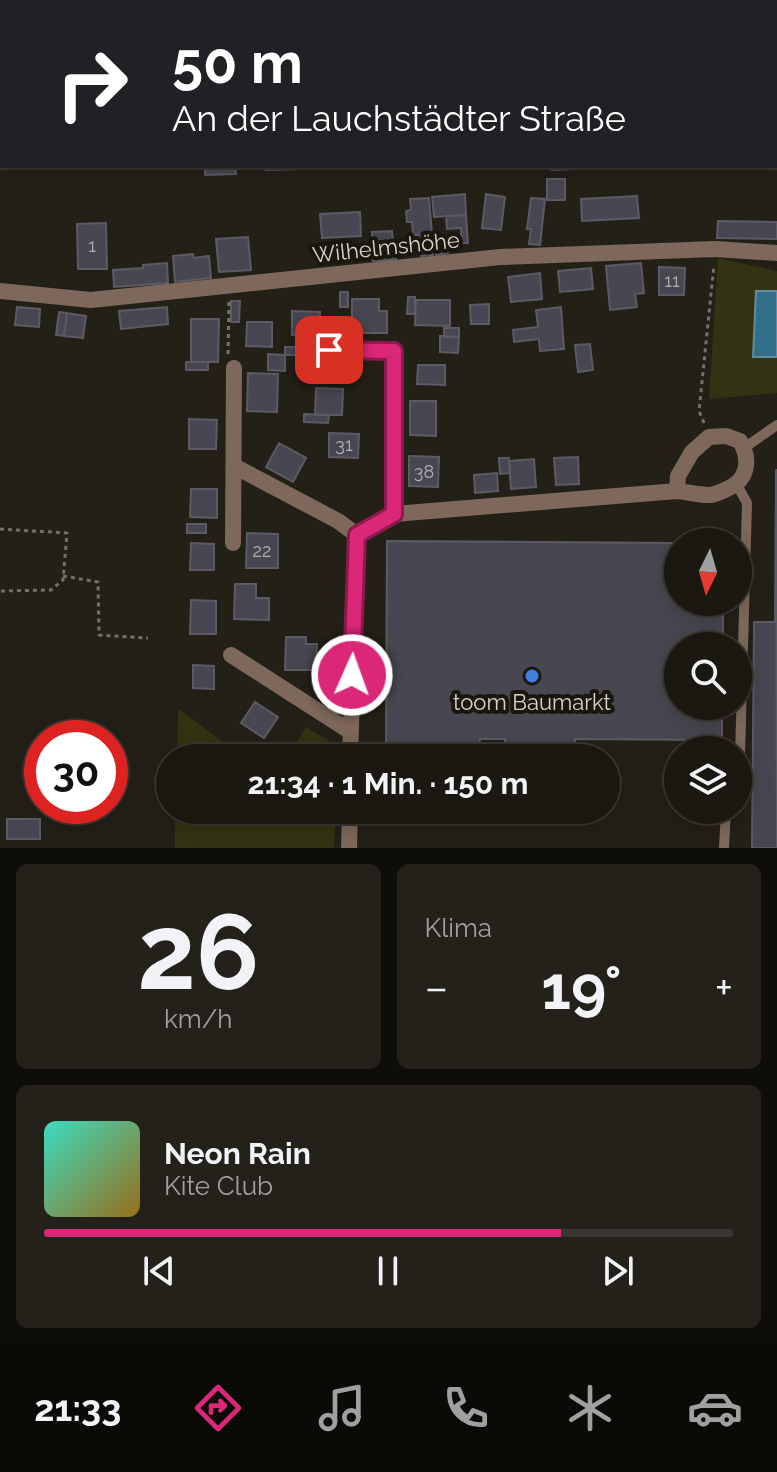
<!DOCTYPE html>
<html lang="de">
<head>
<meta charset="utf-8">
<style>
	body { margin:0; font-family:Raleway,sans-serif; background:#23211a; color:#f1f3f6; height:100vh; display:flex; flex-direction:column; font-size:30px; white-space:nowrap }
	* { box-sizing:border-box; margin:0 }
	p { font-size:26px; color:#9fa09f }
	.icon { flex:none; width:44px; height:44px; fill:none; stroke:currentColor; stroke-width:2; stroke-linecap:round; stroke-linejoin:round }
	.map { position:relative; height:848px; overflow:hidden }
	.details { display:flex; flex-direction:column; gap:16px; padding:16px; background:#0e0d09; flex:1 }
	.details>* { flex:none }
	.banner { position:absolute; left:0px; top:0px; width:778px; height:168px; box-shadow:0 4px 20px #0003,0 0 0 2px #383731; background:#202124; color:#fff; overflow:hidden }
	.needle { width:52px; rotate:185deg }
	.tools { position:absolute; left:664px; top:528px; display:grid; gap:16px }
	.tools a { display:grid; place-items:center; width:88px; height:88px; border-radius:50%; background:#1a1811; box-shadow:0 4px 20px #0003,0 0 0 2px #383731; font-size:40px }
	.speed { position:absolute; left:24px; top:720px; display:flex; gap:16px; font-size:40px; font-weight:700; text-align:center }
	.speed>* { display:grid; place-content:center; width:104px; height:104px; border-radius:50%; background:#1a1811; box-shadow:0 4px 20px #0003,0 0 0 2px #383731; line-height:1 }
	.speed .limit { border:12px solid #d22; background:#fff; color:#111 }
	.pin { position:absolute; display:grid; place-items:center; width:68px; height:68px; color:#fff; margin:-34px; border-radius:16px; box-shadow:0 4px 12px #0006 }
	.me { position:absolute; width:88px; margin:-44px; rotate:2deg; stroke-linejoin:round; filter:drop-shadow(0 0 6px #0008) }
	.turn { display:flex; align-items:center; gap:28px; height:168px; padding:0 40px; font-size:36px }
	.turn .icon { width:104px; height:104px; stroke-width:2.5 }
	.turn b { display:block; font-size:56px; line-height:68px }
	.big { font-size:60px; font-weight:700; line-height:1.1 }
	.details .tile { flex:1; display:flex; flex-direction:column; justify-content:center; gap:12px; min-width:0; padding:0 28px; border-radius:12px; background:#23211a }
	.details .dial { align-items:center; gap:0 }
	.dial b { font-size:104px; line-height:1 }
	.song { display:flex; align-items:center; gap:24px }
	.cover { width:96px; height:96px; border-radius:12px; background:linear-gradient(135deg,hsl(170 70% 55%),hsl(40 70% 35%)) }
	.played { height:8px; border-radius:4px; background:linear-gradient(90deg,#db2777 75%,#383731 75%) }
	.keys { display:flex; justify-content:space-around; direction:ltr }
	.heat { display:flex; justify-content:space-between; align-items:center; font-size:44px; direction:ltr }
	.details .tiles { flex:1; display:grid; gap:16px; grid-template-columns:1fr 1fr }
	.tile:last-child { grid-column:span 2 }
	.trip { position:absolute; left:156px; top:744px; width:464px; height:80px; border-radius:40px; background:#1a1811; box-shadow:0 4px 20px #0003,0 0 0 2px #383731; font-weight:700; line-height:80px; text-align:center }
	.dock { display:flex; height:128px; justify-content:space-around; align-items:center; background:#0a0a07; color:#9fa09f }
	.dock .icon { width:56px; height:56px }
	.dock .on { color:#db2777 }
	.dock b { font-size:36px; color:#f1f3f6 }
	.map>svg:first-child { display:block }
	.green { fill:#313312 }
	.water { fill:#336e8a; stroke:#638c9e; stroke-width:2 }
	.building { fill:#484751; stroke:#5c5b65; stroke-width:2 }
	.lines { fill:none; stroke-linecap:round; stroke-linejoin:round }
	.path { stroke:#73726a; stroke-width:3; stroke-dasharray:4 4; stroke-linecap:butt }
	.lane { stroke:#7d685b; stroke-width:10 }
	.street { stroke:#7d685b; stroke-width:16 }
	.secondary { stroke:#b3927b; stroke-width:16 }
	.rail-casing { stroke:#7d7c74; stroke-width:8 }
	.rail { stroke:#19170e; stroke-width:5; stroke-dasharray:15; stroke-linecap:butt }
	.route-casing { stroke:#8e194d; stroke-width:20 }
	.route { stroke:#db2777; stroke-width:14 }
	.shop-dot { fill:#3f7fe0; stroke:#19170e; stroke-width:3 }
	.labels { text-anchor:middle; stroke-width:8; stroke-linejoin:round; paint-order:stroke }
	.number-label { font-size:18px; fill:#b1b0ae }
	.street-label { font-size:22px; fill:#d4d3cd; stroke:#19170e }
	.poi-label { font-size:22px; fill:#d4d3cd; stroke:#19170e }
</style>
</head>
<body>
<div class="map">
<svg width="777" height="848" viewBox="0 0 777 848">
	<rect width="100%" height="100%" fill="#222017"/>
	<path class="green" d="M718,258L777,271V393L709,399Z
		M178,709L245,758H177Z
		M306,727L338,746L337,758H287Z
		M175,810H336L334,848H175Z"/>
	<path class="water" d="M756,291H777V357H753Z"/>
	<path class="building" d="M205,166H235L236,174L205,175Z
		M266,166H299V169L266,170Z
		M552,166H592V168L552,170Z
		M547,179H565V200H547Z
		M465,194L466,215L434,217L432,197Z
		M486,194L505,197L501,230L482,228Z
		M637,196L639,218L582,221L581,199Z
		M429,198L432,234L413,235L412,222H407L406,211L411,210L410,199Z
		M531,198L545,199L540,245L529,244L531,229H527Z
		M360,212L361,236L322,238L320,214Z
		M466,215L468,243H462L461,228L447,229L446,216Z
		M718,221L777,222V239L717,238Z
		M106,223L107,269H78L77,224Z
		M392,231L393,243H396V260L373,261L372,232Z
		M432,234L433,255L421,256L420,235Z
		M248,237L251,270L219,272L216,239Z
		M447,238L448,253L436,255L435,239Z
		M193,254L194,258L209,256L211,278L175,282L173,256Z
		M167,263L168,283L114,287L113,270L143,268V265Z
		M641,263L644,293L635,294L637,307L610,310L606,266Z
		M659,267L685,268L684,295H659Z
		M591,268L593,289L560,292L558,271Z
		M540,273L542,299L511,302L508,277Z
		M340,292H348V307H340Z
		M408,297H415V314H407Z
		M352,299H379V311H387V333H352Z
		M416,300H450V326L415,325Z
		M231,301H240L239,322H231Z
		M489,304V324H471L470,305Z
		M17,307L40,309L39,327L15,325Z
		M167,307L168,324L121,329L119,311Z
		M561,307L564,349L540,351L539,339L514,342L513,330L538,327L536,310Z
		M292,311L320,312L319,336L292,335Z
		M59,312L67,313L64,336L56,335Z
		M67,313L86,316L83,338L64,336Z
		M191,319H219L218,362H191Z
		M247,322H272V347L246,346Z
		M444,328H459V337H444Z
		M440,336L459,337L458,353L440,352Z
		M590,344L593,370L578,372L575,345Z
		M285,347H303V355H285Z
		M268,354L285,355V371L268,370Z
		M186,362H208V370H186Z
		M418,365H445V385L417,384Z
		M248,373L278,374L277,412L247,411Z
		M316,388L343,389L342,415H315Z
		M410,401H436V436L410,435Z
		M304,414L329,415L328,423L304,422Z
		M189,419L217,420L216,449H189Z
		M329,433L359,434L358,458L329,457Z
		M279,443L306,458L293,482L266,467Z
		M409,456L439,457L438,487L409,486Z
		M578,457L579,484L556,485L554,458Z
		M499,458H509L510,473L500,474Z
		M534,459L536,487L511,489L509,461Z
		M776,469L777,848H752L754,622H775Z
		M497,473L498,491L475,493L474,475Z
		M191,489H217V518L190,517Z
		M187,524H206V533H187Z
		M247,533L278,534V568H246Z
		M387,541L678,543V602H723V646H678V706H722V740L575,739V758H505V739H480L478,755L386,754Z
		M191,543L214,544V570H190Z
		M235,584H256V598H269V620L234,619Z
		M191,600L216,601V634H190Z
		M286,637H306V644H317L316,670H285Z
		M193,665L214,666V689L193,688Z
		M255,702L278,717L264,738L241,723Z
		M7,819H40V839H7Z"/>
	<g class="lines">
		<path class="path" d="M228,354L229,301
			M704,423L699,411L714,265
			M0,529L67,533L63,580L51,590L0,591
			M63,576L98,582L99,635L148,638"/>
		<path class="lane" d="M744,448L777,425
			M737,485L747,503L740,756L738,759
			M724,848L726,810"/>
		<path class="street" d="M573,0L578,2
			M776,82H777
			M0,291L91,300L500,257L715,249L777,253
			M329,350L394,351V514
			M234,466L338,521L357,535
			M233,543L234,368
			M231,655L351,732
			M350,758L357,535L394,514L677,491C687,492 699,495 709,495C715,495 721,492 727,489C748,480 751,460 740,441L726,436L709,437L692,452L678,476L677,491
			M349,848L350,810"/>
		<path class="secondary" d="M68,2L70,0
			M0,115L2,112"/>
		<defs>
			<path id="rail" d="M774,0L777,1"/>
		</defs>
		<use href="#rail" class="rail-casing"/>
		<use href="#rail" class="rail"/>
	</g>
	<g class="lines">
		<defs>
			<path id="route" d="M329,350L394,351V514L357,535L352,675"/>
		</defs>
		<use href="#route" class="route-casing"/>
		<use href="#route" class="route"/>
	</g>
	<circle class="shop-dot" cx="532" cy="676" r="8"/>
	<g class="labels">
		<g class="number-label">
			<text x="92" y="252">1</text>
			<text x="672" y="287">11</text>
			<text x="344" y="451">31</text>
			<text x="424" y="478">38</text>
			<text x="262" y="557">22</text>
		</g>
		<g class="street-label">
			<text transform="translate(386 247) rotate(-6)" y="8">Wilhelmshöhe</text>
		</g>
		<g class="poi-label">
			<text x="532" y="710">toom Baumarkt</text>
		</g>
	</g>
</svg>
<div class="tools">
<a><svg class="needle" viewBox="-14 -14 28 28"><path d="M0-13l5 13h-10z" fill="#e53935"/><path d="M0 13l5-13h-10z" fill="#9fa09f"/></svg></a>
<a><svg class="icon" aria-label="search" viewBox="0 0 24 24"><circle cx="10" cy="10" r="6"/><path d="M15 15l6 6"/></svg></a>
<a><svg class="icon" aria-label="layers" viewBox="0 0 24 24"><path d="M12 4l9 5-9 5-9-5zM3 14l9 5 9-5"/></svg></a>
</div>
<div class="speed"><div class="limit">30</div></div>
<div class="pin" style="left:329px;top:350px;background:#d93025"><svg class="icon" aria-label="arrive" viewBox="0 0 24 24"><path d="M6 21V4h12l-3 4 3 4H6"/></svg></div>
<svg class="me" style="left:352px;top:675px" viewBox="-20 -20 40 40"><circle r="17" fill="#db2777" stroke="#fff" stroke-width="3"/><path d="M0-11L8 9 0 5-8 9z" fill="#fff"/></svg>
<div class="trip">21:34 · 1 Min. · 150 m</div>
<div class="banner">
<div class="turn"><svg class="icon" aria-label="right" viewBox="0 0 24 24"><path d="M7 20v-9h11M14 6l5 5-5 5"/></svg><div><b>50 m</b>An der Lauchstädter Straße</div></div>
</div>
</div>
<section class="details">
<div class="tiles">
<div class="tile dial"><b>26</b><p>km/h</p></div>
<div class="tile"><p>Klima</p>
<div class="heat"><a>−</a><b class="big">19°</b><a>+</a></div>
</div>
<div class="tile">
<div class="song"><i class="cover"></i><div><b>Neon Rain</b><p>Kite Club</p></div></div>
<div class="played"></div>
<div class="keys"><svg class="icon" aria-label="previous" viewBox="0 0 24 24"><path d="M18 5L8 12l10 7zM5 5v14"/></svg><svg class="icon" aria-label="pause" viewBox="0 0 24 24"><path d="M8 5v14M16 5v14"/></svg><svg class="icon" aria-label="next" viewBox="0 0 24 24"><path d="M6 5l10 7-10 7zM19 5v14"/></svg></div>
</div>
</div>
</section>
<nav class="dock">
<b>21:33</b>
<svg class="icon on" aria-label="directions" viewBox="0 0 24 24"><path d="M12 3l9 9-9 9-9-9zM9 14v-3h6M13 9l2 2-2 2"/></svg>
<svg class="icon" aria-label="music" viewBox="0 0 24 24"><path d="M9 18V5l10-2v13"/><circle cx="6" cy="18" r="3"/><circle cx="16" cy="16" r="3"/></svg>
<svg class="icon" aria-label="phone" viewBox="0 0 24 24"><path d="M5 4h4l2 5-3 2q2 4 5 5l2-3 5 2v4C11 20 4 13 5 4z"/></svg>
<svg class="icon" aria-label="climate" viewBox="0 0 24 24"><path d="M12 3v18M4 7l16 10M4 17L20 7"/></svg>
<svg class="icon" aria-label="car" viewBox="0 0 24 24"><path d="M5 17H2v-5l4-1 3-4h7l3 4 3 1v5h-3M9 17h6M6 11h13"/><circle cx="7" cy="17" r="2"/><circle cx="17" cy="17" r="2"/></svg>
</nav>
</body>
</html>
